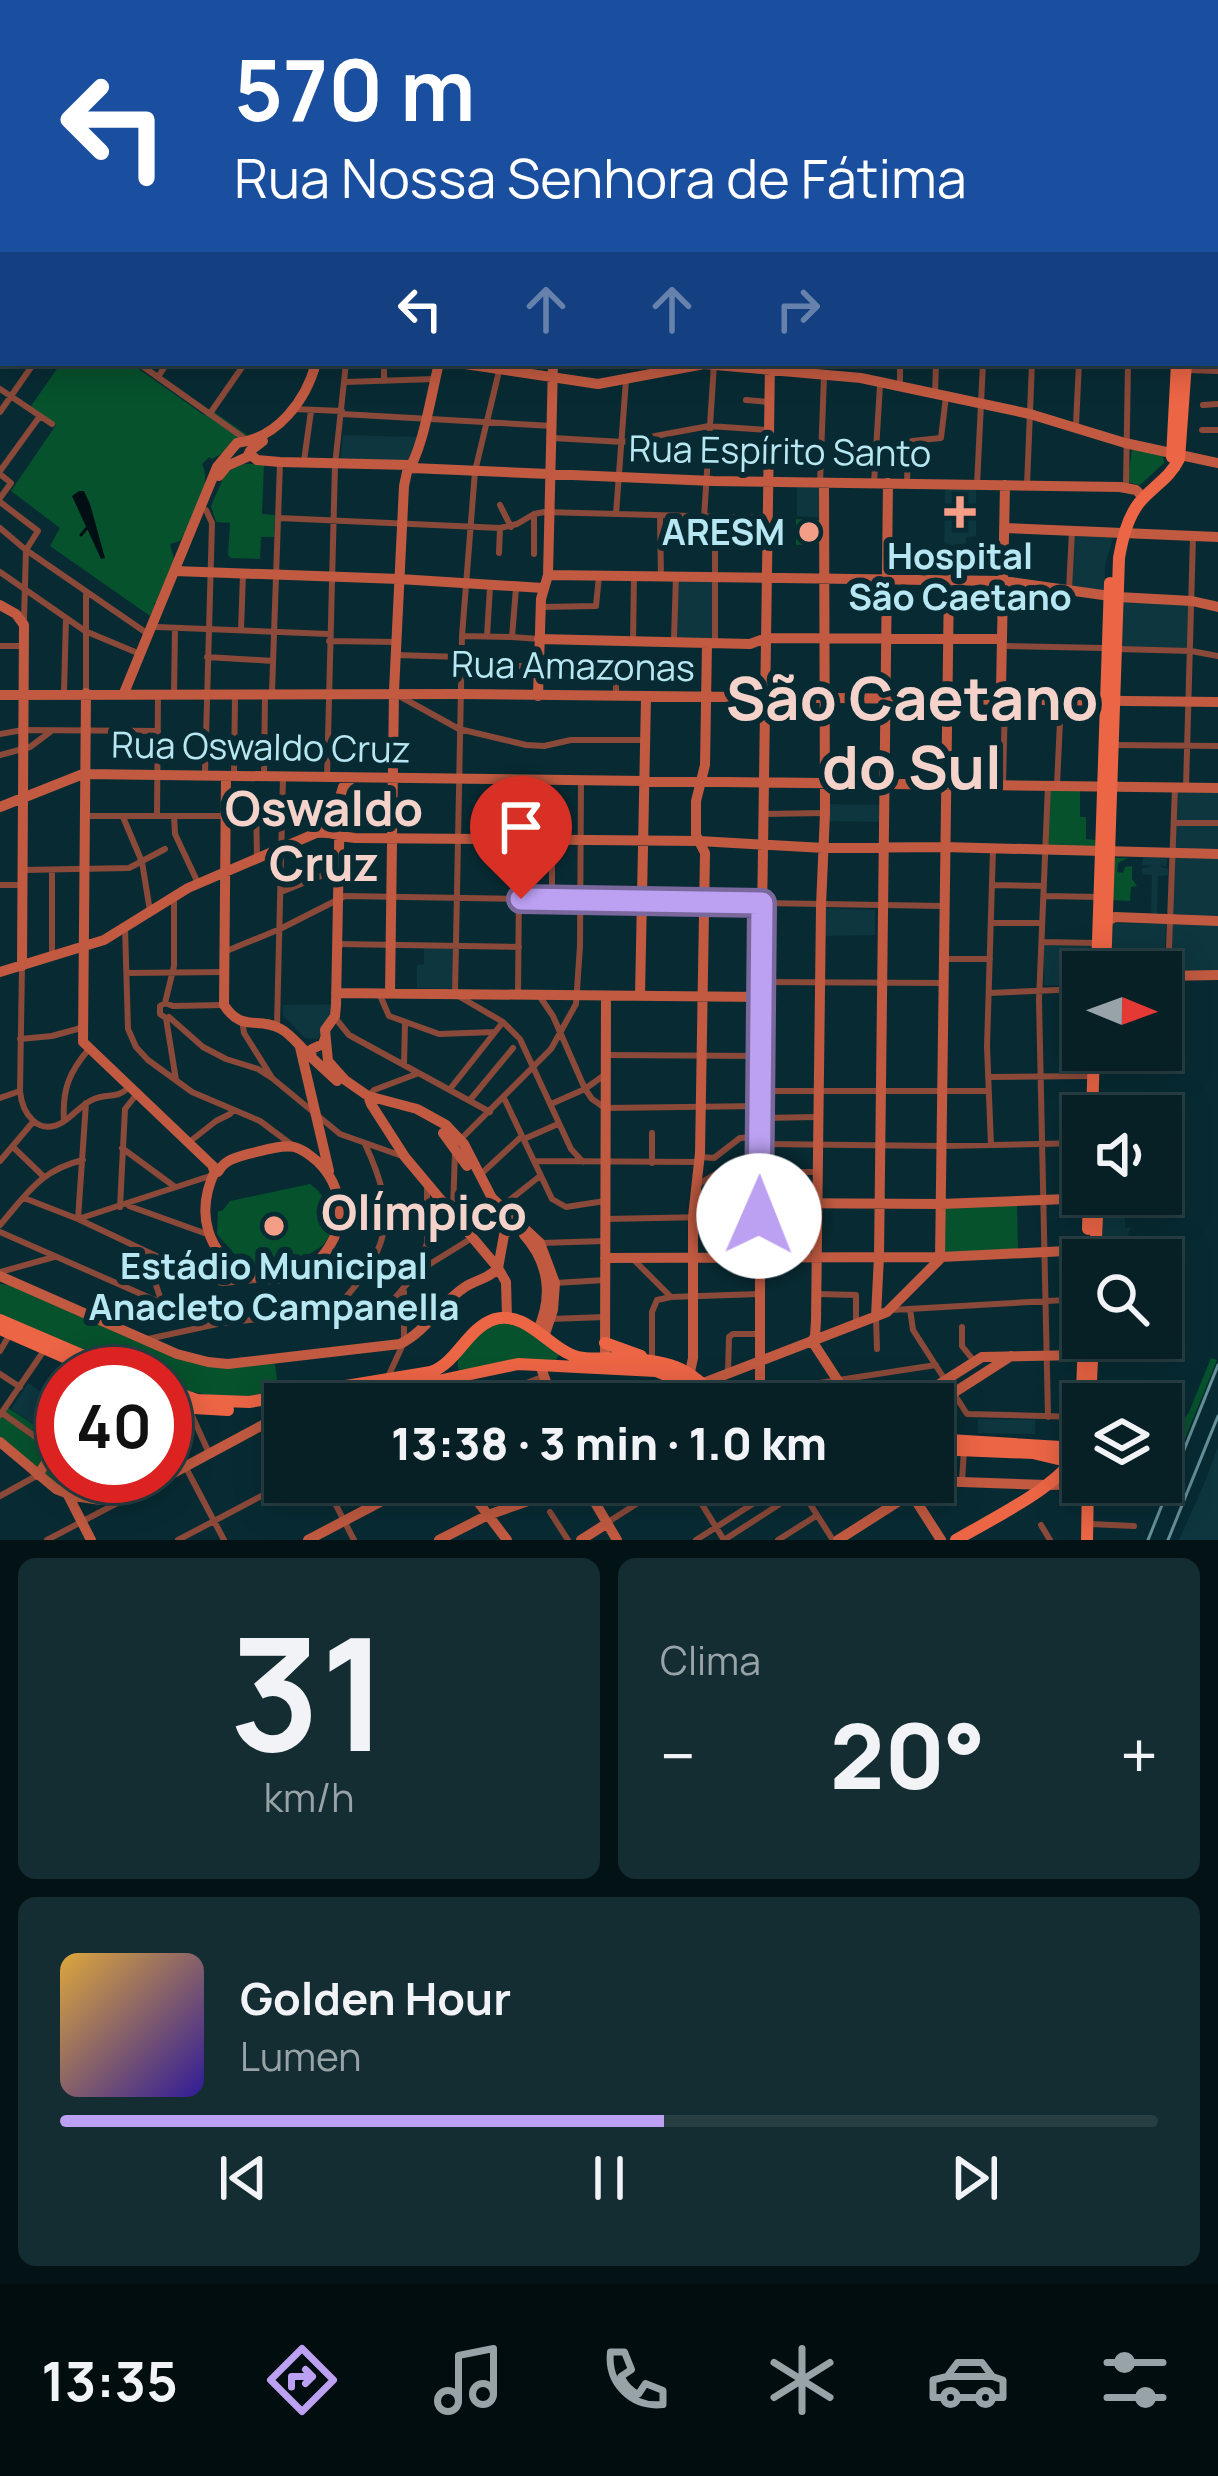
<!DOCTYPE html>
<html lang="pt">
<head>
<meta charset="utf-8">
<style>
	body { margin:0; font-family:Manrope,sans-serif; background:#142d32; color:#f1f3f6; height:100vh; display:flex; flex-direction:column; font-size:45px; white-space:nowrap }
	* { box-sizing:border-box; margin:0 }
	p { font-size:39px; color:#98a3a7 }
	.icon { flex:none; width:66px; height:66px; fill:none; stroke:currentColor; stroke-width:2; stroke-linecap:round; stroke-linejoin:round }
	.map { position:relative; height:1540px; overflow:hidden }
	.sheet { display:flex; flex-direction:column; gap:18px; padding:18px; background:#031215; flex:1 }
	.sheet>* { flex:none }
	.top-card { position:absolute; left:0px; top:0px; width:1218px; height:366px; box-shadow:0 6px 30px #0003,0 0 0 3px #273e43; background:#1a4fa0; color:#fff; overflow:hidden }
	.needle { width:78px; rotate:91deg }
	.fabs { position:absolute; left:1062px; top:951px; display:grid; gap:24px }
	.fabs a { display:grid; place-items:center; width:120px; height:120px; border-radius:0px; background:#062026; box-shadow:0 6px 30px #0003,0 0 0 3px #273e43; font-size:60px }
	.speed { position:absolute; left:36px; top:1347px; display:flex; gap:24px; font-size:60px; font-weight:700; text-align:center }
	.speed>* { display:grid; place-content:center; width:156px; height:156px; border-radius:50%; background:#062026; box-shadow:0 6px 30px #0003,0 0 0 3px #273e43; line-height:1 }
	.speed .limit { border:18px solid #d22; background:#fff; color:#111 }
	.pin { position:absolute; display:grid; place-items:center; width:102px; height:102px; color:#fff; margin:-123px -51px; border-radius:50% 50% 50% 0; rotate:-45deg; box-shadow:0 0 12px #0007 }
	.pin .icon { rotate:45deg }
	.me { position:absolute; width:132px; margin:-66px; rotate:1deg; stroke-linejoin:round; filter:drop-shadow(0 0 9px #0008) }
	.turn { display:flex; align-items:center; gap:42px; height:252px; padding:0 36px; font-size:54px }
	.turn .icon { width:156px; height:156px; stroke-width:2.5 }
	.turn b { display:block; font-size:84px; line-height:102px }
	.lanes { display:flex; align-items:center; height:114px; padding:0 36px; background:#0003; justify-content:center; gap:60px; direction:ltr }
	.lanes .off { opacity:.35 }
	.big { font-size:90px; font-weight:800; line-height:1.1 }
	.sheet .card { flex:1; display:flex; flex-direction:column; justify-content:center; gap:18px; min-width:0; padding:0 42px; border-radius:18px; background:#142d32 }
	.sheet .dial { align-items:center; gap:0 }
	.dial b { font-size:156px; line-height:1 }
	.song { display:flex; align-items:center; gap:36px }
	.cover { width:144px; height:144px; border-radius:18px; background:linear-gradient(135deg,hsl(40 70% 55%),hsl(250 70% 35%)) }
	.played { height:12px; border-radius:6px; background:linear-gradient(90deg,#bca0f2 55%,#273e43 55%) }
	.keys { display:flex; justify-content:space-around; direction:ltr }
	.heat { display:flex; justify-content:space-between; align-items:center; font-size:66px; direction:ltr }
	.sheet .tiles { flex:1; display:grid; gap:18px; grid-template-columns:1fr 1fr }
	.card:last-child { grid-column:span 2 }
	.trip { position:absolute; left:264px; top:1383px; width:690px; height:120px; border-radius:0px; background:#062026; box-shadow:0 6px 30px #0003,0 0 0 3px #273e43; font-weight:800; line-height:120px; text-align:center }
	.tab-bar { display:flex; height:192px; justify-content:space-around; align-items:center; background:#020d0f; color:#98a3a7 }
	.tab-bar .icon { width:84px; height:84px }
	.tab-bar .selected { color:#bca0f2 }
	.tab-bar b { font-size:54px; color:#f1f3f6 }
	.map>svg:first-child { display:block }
	.built { fill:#0d363e }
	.green { fill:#06522d }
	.water { fill:#000f14 }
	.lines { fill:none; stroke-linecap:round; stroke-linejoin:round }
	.stream { stroke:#000f14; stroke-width:3 }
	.street { stroke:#8a4939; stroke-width:6 }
	.secondary { stroke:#c15a41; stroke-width:10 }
	.primary { stroke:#ec6545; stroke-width:12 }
	.rail { stroke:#66909a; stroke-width:3 }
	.route-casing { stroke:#7a689d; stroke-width:30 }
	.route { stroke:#bca0f2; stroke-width:21 }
	.poi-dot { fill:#f49e88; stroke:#082b33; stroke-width:4.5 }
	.labels { text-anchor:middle; stroke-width:12; stroke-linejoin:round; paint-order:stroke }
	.street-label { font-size:36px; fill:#b7e7f2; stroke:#082b33 }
	.poi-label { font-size:36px; font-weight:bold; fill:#b7e7f2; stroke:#082b33 }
	.district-label { font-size:48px; font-weight:bold; fill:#f5d3ca; stroke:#082b33 }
	.town-label { font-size:60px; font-weight:bold; fill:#f5d3ca; stroke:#082b33 }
</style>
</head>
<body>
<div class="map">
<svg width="1218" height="1540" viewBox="0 0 1218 1540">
	<rect width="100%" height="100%" fill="#082b33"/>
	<path class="built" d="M343,435L419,437L410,463L340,461Z
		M797,487L823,488V518L797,516Z
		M945,487L976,489V536L966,537V545L959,546V575H948V556L944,555Z
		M1073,533L1114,535L1105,565V585L1103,591L1072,588Z
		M678,578L714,579L713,639L677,638Z
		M1122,599L1191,602L1188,649L1120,647Z
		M1177,789L1218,790V821L1176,820Z
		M346,798L377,801L378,823L346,821Z
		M827,804L881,805V822L826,821Z
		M1176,826H1218V851L1175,850Z
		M1175,856L1218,857V919L1172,917Z
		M1143,857L1167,858L1166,866H1159L1168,869V875L1158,876L1157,915H1151L1152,875L1142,874V868L1154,866L1142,865Z
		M824,908L875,910V935L824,936Z
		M1112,923L1166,924L1164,974L1110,970Z
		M1172,924L1218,925V974L1171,973Z
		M1044,944H1094L1093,972H1083V986L1044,985Z
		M424,948H454L453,989L417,988V965L424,964Z
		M333,1004V1014L318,1039L305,1038L283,1015V1005Z
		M1102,1194H1136V1203L1116,1204V1213L1125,1214V1228H1131L1120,1253H1100Z
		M28,1383L63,1406V1430L57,1439L11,1409Z
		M978,1419L1035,1420V1434L978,1433Z
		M1218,1447V1540H1179L1204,1484Z"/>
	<path class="green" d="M61,363H130L204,415L214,412L250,437L212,459L209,457L202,464C213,486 192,515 183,536L180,541L170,544L174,559L156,603H153L155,605L150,616L50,546L60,528L11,491L56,425L31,406Z
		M1132,449L1163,455L1164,463L1140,485L1130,483L1128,479Z
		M244,464H264L262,514L275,515L274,537H261L260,559L231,558L228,555L230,523L216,522L211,506L226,472Z
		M796,519L822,520L823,543L796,545Z
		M1050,787L1080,788V817H1086V839L1096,840V848L1047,847Z
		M1113,858H1128L1118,863L1117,872L1123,873L1125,867L1132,866V879L1137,886L1131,887L1130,901L1111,900Z
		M310,1184C329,1197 340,1225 323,1245C321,1247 309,1254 306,1256V1263L271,1270L244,1265L217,1234L218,1211H222L230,1201Z
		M1017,1205L1018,1251L944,1254L945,1207Z
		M0,1284L11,1285L169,1355L275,1364L279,1393C230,1399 212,1398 165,1385V1374H137L0,1316Z
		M494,1322L517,1323L559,1354L555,1362L459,1370C452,1350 479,1332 494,1322Z
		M1211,1358L1217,1360L1168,1480L1161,1475V1454L1189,1412Z
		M7,1407L58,1441L38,1475L0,1442V1418Z
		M63,1439V1476H163C132,1493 101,1505 66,1492C57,1489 48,1481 40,1476Z"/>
	<path class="water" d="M79,491H84L90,504L105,558L101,559L72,496Z"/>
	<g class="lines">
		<path class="stream" d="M81,535L87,528
			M1161,1465L1173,1467"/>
		<path class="street" d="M181,0L185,3
			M333,0L344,3
			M672,0L675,3
			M1133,0L1138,3
			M373,3L384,0
			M1215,17L1218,18
			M0,238L3,235
			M1215,249H1218
			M138,363L248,441
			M501,363L475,471L462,636L455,994L503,1022L520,1039L571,1149L583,1162
			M1186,370L1218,371
			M158,377L167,363
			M384,381V363
			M345,382L435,379
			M900,386V363
			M0,389L52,424
			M935,394L936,363
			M746,400L769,402
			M1203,405L1218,404
			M293,409L342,411
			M0,412L34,363
			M211,412L245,363
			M342,414L552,426
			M1076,425L1079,363
			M1202,430H1218
			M553,438L623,442L709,426L769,430
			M304,461L311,411
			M0,471L40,416
			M0,474L11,483L0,498
			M820,483L824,377
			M874,483L880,385
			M907,484L908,444L912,441L941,438L946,396
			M977,485L983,363
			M1027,485L1032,363
			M1126,485L1128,363
			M0,502L38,531L26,550L24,619
			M500,505L511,527
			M616,514L626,380
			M660,517L661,576
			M279,518L500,528L517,524L534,514L544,512L767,518
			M704,518L714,364
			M0,528L26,550L148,634
			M499,553L500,528
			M534,554V515
			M0,572L85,631L140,654
			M516,588L512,637L539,639
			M1069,590L1072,530
			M86,595V693
			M541,607L596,606L599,576
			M157,627L329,634
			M241,630L243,574
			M462,636L512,637
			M487,636L490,587
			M674,639L676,576
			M329,641L396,642
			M715,641V519
			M633,642L634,575
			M0,646H24
			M1004,646L1104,648
			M1117,649L1191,651L1218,656
			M396,655L461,657
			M207,657L273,661
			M461,666H538
			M539,675L612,676L616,680V693
			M64,692L66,618
			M272,692L280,462
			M174,694L175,628
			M401,697L459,729L526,745L544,746L571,740H644
			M0,734L23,730L158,731
			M1114,745L1218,746
			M0,755L30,747L50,732
			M205,773L212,523L206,510
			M234,773L235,696
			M264,775L265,694
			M327,778L335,465L346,363
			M1003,785L1005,700
			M1057,785L1061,700
			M1186,787L1193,536
			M256,804L257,859
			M763,814L825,813
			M85,816H226
			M157,816L158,694
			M174,816L175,834L198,883
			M123,817L142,862L150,911
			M1174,823H1218
			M552,841V900
			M24,870L129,868L165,849
			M52,870V953
			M0,885H22
			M993,885L1044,886
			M281,892L338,869
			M1044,896L1099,897
			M991,923H1042
			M125,927L128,1029L136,1047L148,1060L192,1092L260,1121L292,1145
			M1042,942L1097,943
			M337,944L519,947
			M224,952L280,929L345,896L943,906
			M946,959H990
			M22,966L20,1091C22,1113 38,1137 63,1122C74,1115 82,1104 94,1099C108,1093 117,1099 128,1088
			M127,973L224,972
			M1168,975L1175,787
			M761,982L943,983
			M379,993L389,1016L439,1034L494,1032
			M518,993L520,780
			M989,993L1083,989
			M538,994L553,1016L585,1089L592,1099L605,1108L761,1106
			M165,1003L174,966V899
			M169,1017L203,1047L226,1059L258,1069L272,1078L340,1134L402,1156
			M242,1019L244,1033L271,1076
			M336,1019L349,1035L490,1112
			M277,1025L283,777
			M20,1039L52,1036L81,1028
			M608,1055L760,1056
			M404,1065L405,1023
			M988,1077L1092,1076
			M176,1080L166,1018L160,1014V1006L165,1003L173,1006L224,1005
			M450,1089L503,1022
			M761,1091H988
			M368,1096L374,1090L419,1073
			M0,1098L20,1091
			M504,1098L552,1199L566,1207L605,1201
			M470,1100L513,1048
			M86,1103L78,1219L213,1175
			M551,1104L585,1089L603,1076
			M761,1118L817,1117
			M64,1121C62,1090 69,1072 89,1049
			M652,1133V1163
			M524,1139L558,1124
			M460,1140L551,1049L576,1004L580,946L581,781
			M188,1143L216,1121L230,1114L233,1110
			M763,1144L942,1146L1083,1143
			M991,1145L987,1047L993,849
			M13,1147L43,1176
			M122,1148L175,1187
			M699,1157L714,1158L740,1138L761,1137
			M0,1161L33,1122
			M534,1161L699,1162
			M761,1172H818
			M481,1174L522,1136
			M697,1185L729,1166L760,1165
			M24,1198L78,1219L207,1280L223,1283L255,1280
			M1101,1199H1132
			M129,1206L207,1234
			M120,1207L125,1109L136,1095
			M501,1207L540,1176
			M453,1210L455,1152
			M605,1219L758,1216
			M341,1223L385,1230
			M0,1225C27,1194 40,1170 83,1160
			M0,1232L189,1315L222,1323L382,1305L395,1298L417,1272L472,1238
			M541,1243L605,1241
			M145,1252L161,1300
			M635,1261L671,1297
			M419,1268L427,1243V1187
			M0,1272L54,1257
			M555,1283L605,1280
			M817,1294L856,1295V1324
			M910,1309L913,1330L967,1414L1081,1417
			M891,1310L1083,1299
			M333,1312C388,1251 401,1221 365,1144
			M876,1317L877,1349
			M551,1319L605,1317
			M962,1327V1346L974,1361
			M148,1339L217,1324
			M0,1351L10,1334
			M652,1360V1312L657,1300L671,1297L759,1294
			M728,1372L729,1337L733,1334H758
			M0,1374L20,1387
			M388,1377L404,1342V1292
			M463,1379L472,1404
			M814,1385L817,1404
			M760,1392L936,1365
			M473,1404L542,1377
			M188,1407L209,1453
			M2,1413L54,1450
			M0,1415L45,1349
			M1048,1417L1039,1000L1048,785
			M165,1428L224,1540
			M962,1481L964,1450
			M324,1482L354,1540
			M688,1482L724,1540
			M796,1482L833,1540
			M0,1496L38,1475
			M698,1500L725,1482
			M550,1512L568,1540
			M608,1522L671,1482
			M1090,1524L1134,1526
			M1041,1525L1050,1540
			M47,1540L123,1500
			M178,1540L288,1482
			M696,1540L787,1482
			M724,1540L814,1482
			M778,1540L816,1516"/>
		<path class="secondary" d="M554,0L561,2L566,0
			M481,3L484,0
			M778,3V0
			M0,158L3,155
			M1215,307H1218
			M0,317L3,316
			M458,363L598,384L704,364L861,378L1030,414L1125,443L1218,463
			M249,453L257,460L280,462L410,465
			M412,468L713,481L1120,487L1136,490L1144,498
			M219,476L227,466L247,457L250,451L263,441
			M1005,485L1001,689L1005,700
			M1004,528L1218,537
			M175,571L399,579L543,588
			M548,575L1003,581L1110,596
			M1118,597L1192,601L1218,607
			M0,605L16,614L24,625L22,966
			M539,639L750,644L766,638L1002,639
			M86,693L83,1042L214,1167
			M124,693L217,467L237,443C278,438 306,400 316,363
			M0,695L460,694L1218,702
			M538,696L541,599L548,575L553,363
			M352,778L343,787L340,797L336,1005L335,1016L325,1030L328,1061L345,1080L368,1096L417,1109L446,1125L464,1144L492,1198L540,1243L555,1283L553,1310L544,1337
			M0,807L83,774L1218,788
			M316,833C335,831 338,837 355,838L699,841L824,848L944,847L1218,854
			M1103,923L1115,917L1218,921
			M0,972L104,940L188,888L321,831
			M1161,976L1218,975
			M336,993L761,997
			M390,993L394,691L404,486L407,472C423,450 431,395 439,363
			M640,996L646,698
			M224,1005L226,777
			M224,1005C242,1033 258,1016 281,1029C290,1034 298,1044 305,1051
			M325,1038L323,1044L312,1049L311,1057L337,1081
			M300,1047L329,1171
			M368,1096L371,1104L405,1157L498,1268L506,1282L507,1318
			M443,1133L467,1166
			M213,1168L218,1172C225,1160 234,1158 248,1154C262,1151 281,1144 294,1147C303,1149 311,1156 318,1162C341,1185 347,1219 329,1247C285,1318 172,1262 215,1171
			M760,1203L941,1204L1092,1198
			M524,1235C550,1264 553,1298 537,1332
			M605,1258L941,1257L1087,1250L1095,1257
			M498,1268L504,1235L513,1226
			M0,1276L177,1354L208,1362L228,1364L400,1344C427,1331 440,1303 465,1287C477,1279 489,1279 498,1268
			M876,1316L879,1256L888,483
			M812,1341L815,1336L816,1321L821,906L825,813L824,484
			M812,1341L853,1404
			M605,1358L606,996
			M540,1365L554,1404
			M690,1372L693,1358V1217L700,1153L705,853L696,835V801L705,765L707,643
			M349,1398L381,1404
			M649,1404L887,1312L940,1259L949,579
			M751,1404L760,1387V1056L770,363
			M908,1404L982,1357L1083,1355
			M933,1406L1011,1356
			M0,1442L56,1489L74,1496L101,1500L136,1493L285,1413
			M38,1475L63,1437
			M933,1481L1047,1485L1088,1484
			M463,1482L507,1540
			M583,1482L617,1540
			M904,1482L941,1540
			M68,1495L91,1540
			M308,1540L418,1482
			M439,1540L488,1515L583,1482
			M581,1540L606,1524
			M838,1540L929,1482"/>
		<path class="primary" d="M230,0L242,3
			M742,0L762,3
			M802,0L822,3
			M687,2L689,0
			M141,3V0
			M452,3L455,0
			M463,3L466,0
			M1215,82L1218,83
			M1172,457L1177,363
			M1097,971L1110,583
			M1105,972L1119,558C1122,540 1128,517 1139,503C1152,487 1170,478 1179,459L1186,363
			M1092,1116L1094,1050
			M1088,1229L1089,1194
			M1095,1260L1098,1194
			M0,1320L126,1374
			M0,1329L103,1374
			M605,1343L641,1356
			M165,1389L197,1400L249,1402L431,1372C458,1362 467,1328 495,1319C527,1310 550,1350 578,1357C590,1360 604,1358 616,1358C672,1361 684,1364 724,1404
			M165,1398L194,1408L228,1410
			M290,1404L433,1382L518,1364L656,1371L683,1382L709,1404
			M1090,1404L1093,1338
			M933,1439L1061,1447L1072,1442L1079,1430
			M933,1449L1033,1453L1083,1465
			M956,1540C989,1520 1071,1482 1080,1445L1084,1338
			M1087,1540L1088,1482"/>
		<path class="rail" d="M1148,1540L1218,1365
			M1168,1540L1218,1416"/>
	</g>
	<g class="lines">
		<defs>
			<path id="route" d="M521,899L762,903L759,1216"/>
		</defs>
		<use href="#route" class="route-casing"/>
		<use href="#route" class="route"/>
	</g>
	<g class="poi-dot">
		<path d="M954 494h12v12h12v12h-12v12h-12v-12h-12v-12h12z"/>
		<circle cx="809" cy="532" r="12"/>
		<circle cx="274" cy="1226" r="12"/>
	</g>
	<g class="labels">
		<g class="street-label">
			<text transform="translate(780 451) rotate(1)" y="13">Rua Espírito Santo</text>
			<text transform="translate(573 666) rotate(1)" y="13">Rua Amazonas</text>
			<text transform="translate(261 747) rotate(1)" y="13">Rua Oswaldo Cruz</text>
		</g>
		<g class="poi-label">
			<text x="785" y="545" text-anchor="end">ARESM</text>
			<text x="960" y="569">Hospital<tspan x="960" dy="41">São Caetano</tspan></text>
			<text x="274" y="1279">Estádio Municipal<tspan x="274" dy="41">Anacleto Campanella</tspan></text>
		</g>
		<g class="district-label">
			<text x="324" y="826">Oswaldo<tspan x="324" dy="55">Cruz</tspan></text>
			<text x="424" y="1230">Olímpico</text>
		</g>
		<g class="town-label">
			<text x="912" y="720">São Caetano<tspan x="912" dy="69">do Sul</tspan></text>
		</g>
	</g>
</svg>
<div class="fabs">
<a><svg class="needle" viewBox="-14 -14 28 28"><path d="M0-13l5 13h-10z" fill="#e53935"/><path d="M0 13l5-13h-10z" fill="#98a3a7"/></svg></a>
<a><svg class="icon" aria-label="sound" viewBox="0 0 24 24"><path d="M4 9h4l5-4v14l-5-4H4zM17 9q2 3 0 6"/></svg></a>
<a><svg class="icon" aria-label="search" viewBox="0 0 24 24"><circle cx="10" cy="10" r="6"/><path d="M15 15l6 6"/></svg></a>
<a><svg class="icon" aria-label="layers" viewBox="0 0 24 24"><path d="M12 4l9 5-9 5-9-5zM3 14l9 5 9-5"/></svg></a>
</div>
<div class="speed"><div class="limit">40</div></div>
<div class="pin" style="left:521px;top:899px;background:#d93025"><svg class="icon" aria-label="arrive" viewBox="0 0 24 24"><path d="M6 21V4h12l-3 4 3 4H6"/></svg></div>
<svg class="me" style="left:759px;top:1216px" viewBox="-20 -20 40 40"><circle r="19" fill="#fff"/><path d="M0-13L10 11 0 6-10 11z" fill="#bca0f2"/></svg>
<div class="trip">13:38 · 3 min · 1.0 km</div>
<div class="top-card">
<div class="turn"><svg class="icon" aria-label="left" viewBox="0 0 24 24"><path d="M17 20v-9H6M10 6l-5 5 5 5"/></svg><div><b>570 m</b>Rua Nossa Senhora de Fátima</div></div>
<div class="lanes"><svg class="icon" aria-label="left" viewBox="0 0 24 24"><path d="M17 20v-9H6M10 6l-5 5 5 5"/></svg><svg class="icon off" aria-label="ahead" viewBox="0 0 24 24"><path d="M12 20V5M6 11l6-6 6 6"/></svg><svg class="icon off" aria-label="ahead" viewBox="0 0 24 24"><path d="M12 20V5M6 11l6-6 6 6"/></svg><svg class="icon off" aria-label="right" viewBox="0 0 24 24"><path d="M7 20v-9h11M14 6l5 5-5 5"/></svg></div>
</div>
</div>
<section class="sheet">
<div class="tiles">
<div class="card dial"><b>31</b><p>km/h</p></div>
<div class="card"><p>Clima</p>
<div class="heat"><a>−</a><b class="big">20°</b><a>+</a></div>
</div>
<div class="card">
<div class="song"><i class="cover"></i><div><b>Golden Hour</b><p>Lumen</p></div></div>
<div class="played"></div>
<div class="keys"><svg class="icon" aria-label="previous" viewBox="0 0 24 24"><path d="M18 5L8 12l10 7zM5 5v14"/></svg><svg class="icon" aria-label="pause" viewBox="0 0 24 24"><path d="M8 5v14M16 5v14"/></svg><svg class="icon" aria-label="next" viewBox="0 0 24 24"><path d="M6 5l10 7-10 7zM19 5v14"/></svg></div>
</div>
</div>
</section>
<nav class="tab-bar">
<b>13:35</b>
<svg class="icon selected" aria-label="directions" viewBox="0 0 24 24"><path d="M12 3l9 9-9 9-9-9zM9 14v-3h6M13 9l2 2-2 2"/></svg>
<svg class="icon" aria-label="music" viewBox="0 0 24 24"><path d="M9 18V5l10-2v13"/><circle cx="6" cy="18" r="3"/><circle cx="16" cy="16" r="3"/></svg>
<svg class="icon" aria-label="phone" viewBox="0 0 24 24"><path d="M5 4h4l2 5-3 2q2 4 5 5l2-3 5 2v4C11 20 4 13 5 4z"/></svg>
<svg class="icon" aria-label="climate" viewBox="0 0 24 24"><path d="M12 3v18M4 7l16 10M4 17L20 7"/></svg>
<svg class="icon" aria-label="car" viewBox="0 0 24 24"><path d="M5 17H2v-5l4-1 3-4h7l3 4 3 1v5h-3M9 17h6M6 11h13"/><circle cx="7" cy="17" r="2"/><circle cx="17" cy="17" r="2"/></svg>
<svg class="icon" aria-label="filters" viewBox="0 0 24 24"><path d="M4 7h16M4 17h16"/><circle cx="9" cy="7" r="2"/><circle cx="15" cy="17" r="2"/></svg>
</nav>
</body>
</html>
